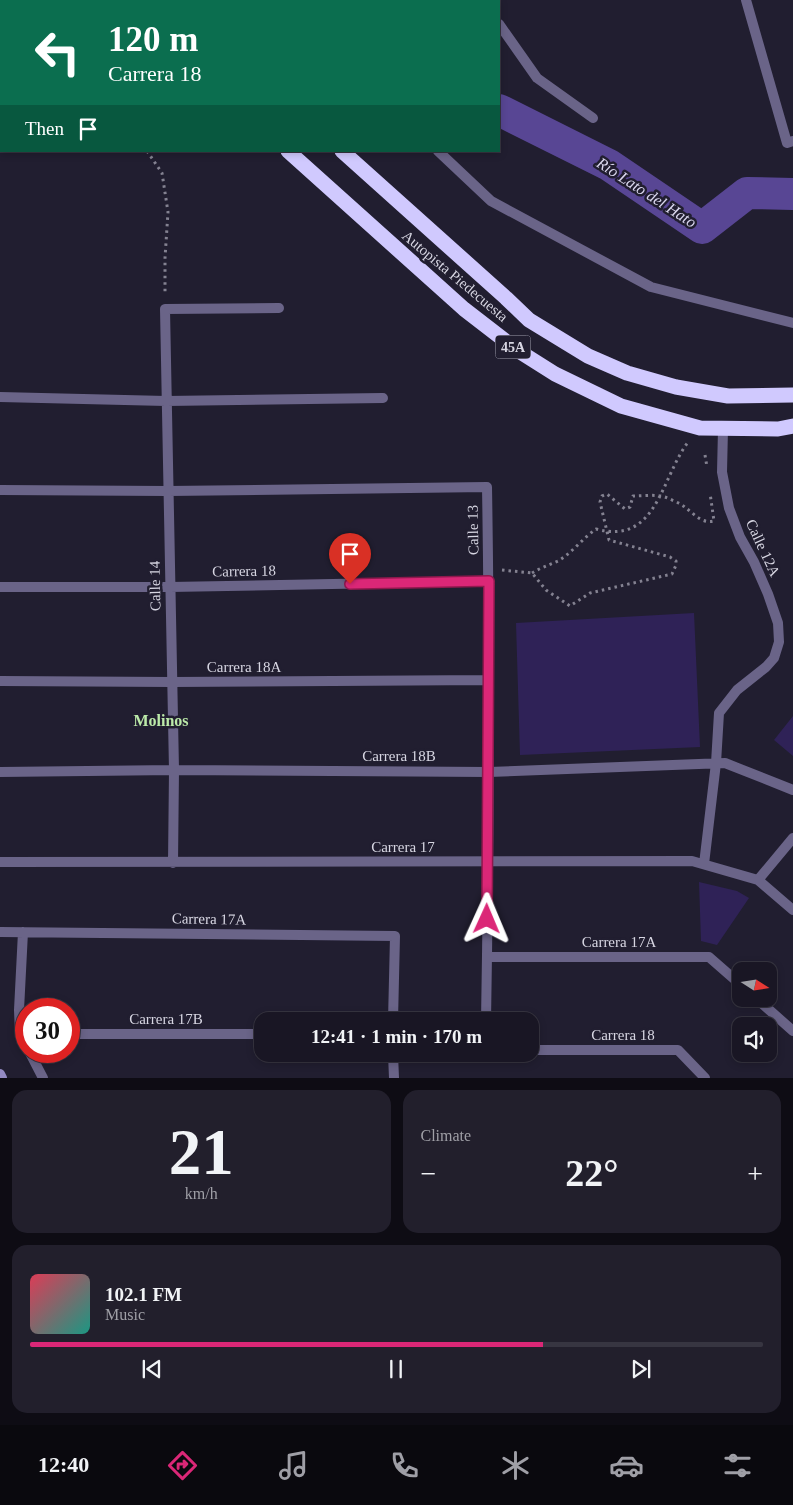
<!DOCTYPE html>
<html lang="en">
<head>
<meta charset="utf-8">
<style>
	body { margin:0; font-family:Georgia,serif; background:#221f2c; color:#f1f3f6; height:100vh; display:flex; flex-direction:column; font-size:19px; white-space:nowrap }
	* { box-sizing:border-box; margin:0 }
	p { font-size:16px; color:#9f9fa6 }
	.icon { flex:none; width:28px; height:28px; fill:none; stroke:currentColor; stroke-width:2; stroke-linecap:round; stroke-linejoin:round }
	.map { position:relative; height:1078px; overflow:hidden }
	.side { display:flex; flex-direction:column; gap:12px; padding:12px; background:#0e0c14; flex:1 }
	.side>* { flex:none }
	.guide { position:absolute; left:0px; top:0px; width:500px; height:152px; box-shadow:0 2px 8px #0003,0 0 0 1px #373541; background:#0b6e4f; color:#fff; overflow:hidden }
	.needle { width:32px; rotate:102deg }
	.buttons { position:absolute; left:732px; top:962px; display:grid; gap:10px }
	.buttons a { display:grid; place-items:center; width:45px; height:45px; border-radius:10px; background:#191624; box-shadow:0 2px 8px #0003,0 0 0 1px #373541; font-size:25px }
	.speed { position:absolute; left:15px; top:998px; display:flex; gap:10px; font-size:25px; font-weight:700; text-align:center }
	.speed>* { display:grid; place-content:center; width:65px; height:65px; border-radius:50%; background:#191624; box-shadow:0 2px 8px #0003,0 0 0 1px #373541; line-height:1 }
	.speed .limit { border:8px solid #d22; background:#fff; color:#111 }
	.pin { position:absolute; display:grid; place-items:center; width:42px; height:42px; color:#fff; margin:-51px -21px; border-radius:50% 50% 50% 0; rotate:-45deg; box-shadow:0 0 5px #0007 }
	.pin .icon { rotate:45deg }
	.me { position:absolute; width:55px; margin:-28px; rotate:1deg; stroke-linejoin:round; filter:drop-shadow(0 0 4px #0008) }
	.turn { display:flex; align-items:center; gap:18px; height:105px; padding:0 25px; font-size:22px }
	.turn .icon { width:65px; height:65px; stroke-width:2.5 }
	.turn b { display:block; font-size:35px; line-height:42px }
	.then { display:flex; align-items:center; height:48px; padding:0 25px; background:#0003; gap:10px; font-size:19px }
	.big { font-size:38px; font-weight:700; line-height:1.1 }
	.side .widget { flex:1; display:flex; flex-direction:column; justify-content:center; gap:8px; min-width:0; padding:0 18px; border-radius:15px; background:#221f2c }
	.side .dial { align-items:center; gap:0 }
	.dial b { font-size:65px; line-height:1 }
	.song { display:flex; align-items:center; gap:15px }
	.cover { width:60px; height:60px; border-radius:8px; background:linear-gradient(135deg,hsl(350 70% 55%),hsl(170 70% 35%)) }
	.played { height:5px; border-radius:2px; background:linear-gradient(90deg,#db2777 70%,#373541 70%) }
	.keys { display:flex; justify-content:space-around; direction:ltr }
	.heat { display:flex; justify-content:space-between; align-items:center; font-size:28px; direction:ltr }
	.side .tiles { flex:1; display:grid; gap:12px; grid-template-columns:1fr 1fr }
	.widget:last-child { grid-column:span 2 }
	.trip { position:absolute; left:254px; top:1012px; width:285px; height:50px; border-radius:15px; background:#191624; box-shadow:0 2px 8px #0003,0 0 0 1px #373541; font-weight:700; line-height:50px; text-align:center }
	.menu { display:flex; height:80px; justify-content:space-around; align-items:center; background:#0a090e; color:#9f9fa6 }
	.menu .icon { width:35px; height:35px }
	.menu .on { color:#db2777 }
	.menu b { font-size:22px; color:#f1f3f6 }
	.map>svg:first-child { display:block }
	.green { fill:#2f2257 }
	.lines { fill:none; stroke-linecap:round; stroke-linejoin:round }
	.river { stroke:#584694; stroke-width:32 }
	.path { stroke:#848291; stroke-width:3; stroke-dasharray:2.5 4; stroke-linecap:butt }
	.lane { stroke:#6a6488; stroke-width:10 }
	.street { stroke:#6a6488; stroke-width:10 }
	.secondary { stroke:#938ac3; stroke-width:10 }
	.highway { stroke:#d0c9fe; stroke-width:15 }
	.route-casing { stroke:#8e194d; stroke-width:12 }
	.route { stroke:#db2777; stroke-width:9 }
	.labels { text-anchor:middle; stroke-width:5; stroke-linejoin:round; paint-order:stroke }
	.shield { fill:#211e30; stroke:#a09fad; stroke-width:1 }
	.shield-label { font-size:14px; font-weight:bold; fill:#d7d6e2 }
	.street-label { font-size:15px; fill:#d7d6e2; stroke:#211e30 }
	.water-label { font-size:16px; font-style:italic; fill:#d9d6ed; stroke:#211e30 }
	.neighbourhood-label { font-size:16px; font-weight:bold; fill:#bceaa9; stroke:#211e30 }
</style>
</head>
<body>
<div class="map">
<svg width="793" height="1078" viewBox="0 0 793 1078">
	<rect width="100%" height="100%" fill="#211e30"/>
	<path class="green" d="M694,613L700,747L520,755L516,623Z
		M793,716V756L774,740Z
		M699,882L737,891L749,898L717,945L701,941Z"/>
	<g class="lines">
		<path class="river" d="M413,0V1
			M499,110L609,165L702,228L747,193L793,194"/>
		<path class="path" d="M52,0L54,1
			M0,9L1,10
			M147,151L162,173L168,212L165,258V295
			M705,455L707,467
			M502,570L532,573L546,590L570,606L590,593L672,574L676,565V561L670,557L609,540L600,502L602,496L607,494L625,509L630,507L633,496C643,496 655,494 665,497C672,500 680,503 686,508C694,514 702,524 714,521L710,493
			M532,573C540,568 549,565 558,561C572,553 583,538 596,529C658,546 661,476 689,441"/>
		<path class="lane" d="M286,0L287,1
			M438,151L491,201L651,287L793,323"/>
		<path class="street" d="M485,0V1
			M746,0L787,143L793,141
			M499,24L537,78L593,118
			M0,397L166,401L383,398
			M0,490L168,491L487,487C490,665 489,843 486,1021
			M0,587H170L489,581
			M0,681L172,682L489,680
			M0,772L174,770L489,772L725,763L793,790
			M0,862L692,861L758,880L793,910
			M173,863L174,770L165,309L279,308
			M704,864L716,763L719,713L737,690L766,667L774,658L779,642L778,623L768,594L754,562L740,537L729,508L722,472L723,429
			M758,880L793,838
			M0,932L395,936L393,1021
			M23,932L19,1010L20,1034L26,1045
			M487,957H709L741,985
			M757,999L793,1031
			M69,1034H262
			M530,1050H678L705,1078
			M29,1051L43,1078
			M393,1054L394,1078"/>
		<path class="secondary" d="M0,1074L2,1078"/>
		<path class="highway" d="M120,0L122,1
			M164,0L165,1
			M288,151L464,309L517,350L555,374L621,406L700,428L778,429L793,426
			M342,151L506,298L529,320L588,356L627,373L676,387L728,396L793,395"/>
	</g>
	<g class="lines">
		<defs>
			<path id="route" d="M350,584L489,581L487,919"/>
		</defs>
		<use href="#route" class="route-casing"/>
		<use href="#route" class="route"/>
	</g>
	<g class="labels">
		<rect class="shield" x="495.5" y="335.5" width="35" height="23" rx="4"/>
		<g class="shield-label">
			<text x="513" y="352">45A</text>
		</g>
		<g class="street-label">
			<text transform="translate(455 276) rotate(40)" y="5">Autopista Piedecuesta</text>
			<text transform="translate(473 530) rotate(-91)" y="5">Calle 13</text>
			<text transform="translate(763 548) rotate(65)" y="5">Calle 12A</text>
			<text transform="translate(244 571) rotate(-1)" y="5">Carrera 18</text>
			<text transform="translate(155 586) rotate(-91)" y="5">Calle 14</text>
			<text x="244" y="672">Carrera 18A</text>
			<text x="399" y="761">Carrera 18B</text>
			<text x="403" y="852">Carrera 17</text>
			<text transform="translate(209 919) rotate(1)" y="5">Carrera 17A</text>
			<text x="619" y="947">Carrera 17A</text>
			<text x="166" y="1024">Carrera 17B</text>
			<text x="623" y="1040">Carrera 18</text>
		</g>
		<g class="water-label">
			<text transform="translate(647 192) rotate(33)" y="6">Río Lato del Hato</text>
		</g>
		<g class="neighbourhood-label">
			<text x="161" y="726">Molinos</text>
		</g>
	</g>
</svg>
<div class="buttons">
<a><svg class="needle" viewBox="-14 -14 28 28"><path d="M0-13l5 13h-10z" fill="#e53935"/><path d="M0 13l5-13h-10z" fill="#9f9fa6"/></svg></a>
<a><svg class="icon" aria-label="sound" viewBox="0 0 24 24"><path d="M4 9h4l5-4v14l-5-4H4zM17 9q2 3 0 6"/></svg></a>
</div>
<div class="speed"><div class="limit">30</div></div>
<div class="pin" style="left:350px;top:584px;background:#d93025"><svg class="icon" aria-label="arrive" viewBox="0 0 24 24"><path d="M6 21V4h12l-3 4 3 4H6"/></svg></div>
<svg class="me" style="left:487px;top:919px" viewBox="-20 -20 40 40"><path d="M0-17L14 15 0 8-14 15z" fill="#db2777" stroke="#fff" stroke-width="4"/></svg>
<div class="trip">12:41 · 1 min · 170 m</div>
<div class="guide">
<div class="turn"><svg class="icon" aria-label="left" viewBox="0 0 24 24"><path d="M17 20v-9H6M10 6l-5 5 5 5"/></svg><div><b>120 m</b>Carrera 18</div></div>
<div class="then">Then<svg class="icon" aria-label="arrive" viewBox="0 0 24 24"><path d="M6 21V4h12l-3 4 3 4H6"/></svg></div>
</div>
</div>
<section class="side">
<div class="tiles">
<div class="widget dial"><b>21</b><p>km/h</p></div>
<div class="widget"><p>Climate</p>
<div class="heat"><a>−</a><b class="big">22°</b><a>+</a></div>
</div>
<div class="widget">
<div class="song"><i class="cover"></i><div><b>102.1 FM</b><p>Music</p></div></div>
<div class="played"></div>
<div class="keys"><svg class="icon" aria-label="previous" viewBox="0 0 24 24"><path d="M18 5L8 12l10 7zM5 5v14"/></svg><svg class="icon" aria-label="pause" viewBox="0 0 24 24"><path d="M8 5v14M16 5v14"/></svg><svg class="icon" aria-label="next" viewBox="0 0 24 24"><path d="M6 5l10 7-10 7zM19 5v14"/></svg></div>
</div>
</div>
</section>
<nav class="menu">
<b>12:40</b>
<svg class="icon on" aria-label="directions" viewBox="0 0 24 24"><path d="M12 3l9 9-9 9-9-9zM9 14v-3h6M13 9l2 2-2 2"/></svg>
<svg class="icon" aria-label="music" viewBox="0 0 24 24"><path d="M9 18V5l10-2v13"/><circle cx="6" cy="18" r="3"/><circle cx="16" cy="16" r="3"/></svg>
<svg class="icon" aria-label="phone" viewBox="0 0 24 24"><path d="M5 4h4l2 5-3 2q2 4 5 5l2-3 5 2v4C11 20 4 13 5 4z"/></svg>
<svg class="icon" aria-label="climate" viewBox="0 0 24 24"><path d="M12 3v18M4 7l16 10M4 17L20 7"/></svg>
<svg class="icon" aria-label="car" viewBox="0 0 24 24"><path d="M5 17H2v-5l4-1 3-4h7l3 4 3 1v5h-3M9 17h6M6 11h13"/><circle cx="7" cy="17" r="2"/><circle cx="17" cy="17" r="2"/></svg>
<svg class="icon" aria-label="filters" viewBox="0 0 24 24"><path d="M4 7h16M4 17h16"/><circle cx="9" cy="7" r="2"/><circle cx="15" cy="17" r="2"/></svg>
</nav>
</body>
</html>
